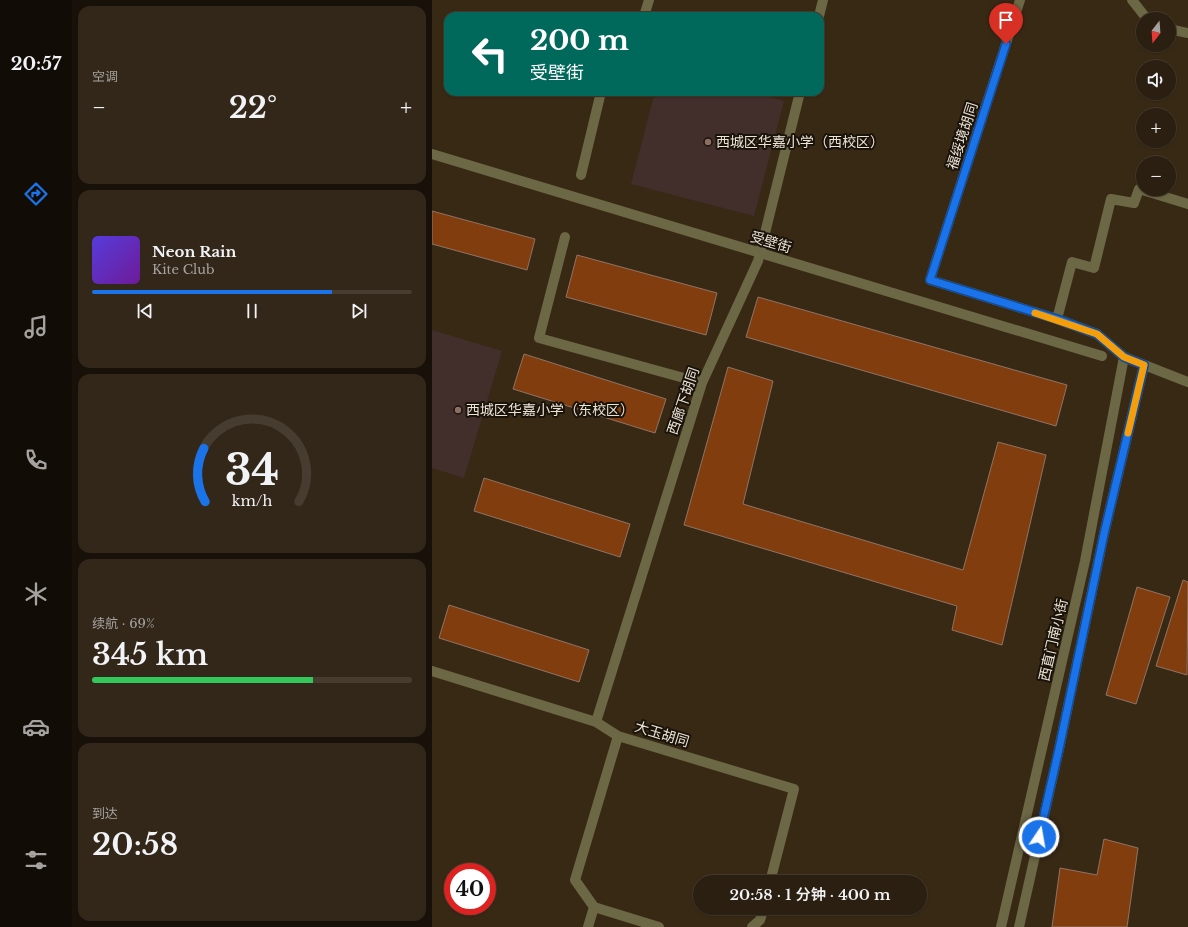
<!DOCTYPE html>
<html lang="zh">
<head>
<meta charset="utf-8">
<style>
	body { margin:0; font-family:"Libre Baskerville","Noto Sans SC",serif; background:#322719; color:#f1f3f6; height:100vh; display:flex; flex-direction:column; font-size:15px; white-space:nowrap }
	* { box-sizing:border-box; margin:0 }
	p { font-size:13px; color:#a5a29f }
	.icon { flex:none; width:22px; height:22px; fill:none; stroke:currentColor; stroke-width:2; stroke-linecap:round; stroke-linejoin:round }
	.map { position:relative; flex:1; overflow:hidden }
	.drawer { display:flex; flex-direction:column; gap:6px; padding:6px; background:#171109; width:360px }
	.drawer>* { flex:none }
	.banner { position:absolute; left:12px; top:12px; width:380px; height:84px; border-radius:12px; box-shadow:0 1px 3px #0004,0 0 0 1px #463d30; background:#00695c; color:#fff; overflow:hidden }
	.needle { width:26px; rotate:197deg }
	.buttons { position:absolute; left:704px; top:12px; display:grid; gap:8px }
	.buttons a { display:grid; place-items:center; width:40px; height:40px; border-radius:50%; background:#2a1f10; box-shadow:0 1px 3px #0004,0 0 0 1px #463d30; font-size:20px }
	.speed { position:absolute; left:12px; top:863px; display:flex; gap:8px; font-size:20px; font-weight:700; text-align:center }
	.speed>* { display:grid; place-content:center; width:52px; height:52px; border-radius:50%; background:#2a1f10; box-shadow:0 1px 3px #0004,0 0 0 1px #463d30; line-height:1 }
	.speed .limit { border:6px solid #d22; background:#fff; color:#111 }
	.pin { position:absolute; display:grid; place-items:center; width:34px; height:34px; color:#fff; margin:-41px -17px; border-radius:50% 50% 50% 0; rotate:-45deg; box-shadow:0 0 4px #0007 }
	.pin .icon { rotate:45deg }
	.me { position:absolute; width:44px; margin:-22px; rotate:12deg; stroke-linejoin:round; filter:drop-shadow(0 0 3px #0008) }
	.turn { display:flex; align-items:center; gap:14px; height:84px; padding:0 20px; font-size:18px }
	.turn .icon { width:52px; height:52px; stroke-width:2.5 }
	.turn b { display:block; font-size:28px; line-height:34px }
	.big { font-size:30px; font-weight:600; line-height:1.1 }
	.drawer .widget { flex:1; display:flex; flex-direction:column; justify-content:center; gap:6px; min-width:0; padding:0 14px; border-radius:12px; background:#322719 }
	.drawer .dial { align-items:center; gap:0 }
	.dial svg { height:104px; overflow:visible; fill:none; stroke:#463d30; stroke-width:7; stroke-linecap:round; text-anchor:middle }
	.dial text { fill:#f1f3f6; stroke:none }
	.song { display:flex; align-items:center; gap:12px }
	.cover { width:48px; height:48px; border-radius:6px; background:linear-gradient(135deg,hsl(250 70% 55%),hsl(280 70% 35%)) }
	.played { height:4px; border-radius:2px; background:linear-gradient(90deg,#1a73e8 75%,#463d30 75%) }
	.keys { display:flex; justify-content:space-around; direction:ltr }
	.heat { display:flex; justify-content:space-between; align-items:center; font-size:22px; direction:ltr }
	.charge { height:6px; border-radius:3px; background:linear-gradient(90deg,#34c759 69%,#463d30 0) }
	.trip { position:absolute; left:261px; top:875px; width:234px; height:40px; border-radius:20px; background:#2a1f10; box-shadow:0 1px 3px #0004,0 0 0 1px #463d30; font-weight:600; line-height:40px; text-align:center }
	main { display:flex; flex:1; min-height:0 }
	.dock { display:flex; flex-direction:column; width:72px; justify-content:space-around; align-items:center; background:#110c06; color:#a5a29f }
	.dock .icon { width:28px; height:28px }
	.dock .on { color:#1a73e8 }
	.dock b { font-size:18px; color:#f1f3f6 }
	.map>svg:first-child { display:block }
	.education { fill:#422e2a }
	.building { fill:#823d0e; stroke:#8e7466 }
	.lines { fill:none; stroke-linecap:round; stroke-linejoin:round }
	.minor { stroke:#6c6745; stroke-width:10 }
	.route-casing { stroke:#114b97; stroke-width:10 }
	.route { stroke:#1a73e8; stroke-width:7 }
	.slow { stroke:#f59e0b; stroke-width:7 }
	.education-dot { fill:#8d6e63; stroke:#1a130a; stroke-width:1.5 }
	.labels { text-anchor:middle; stroke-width:4; stroke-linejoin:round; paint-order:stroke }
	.street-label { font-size:14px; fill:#ece2d6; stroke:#1a130a }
	.poi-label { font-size:14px; fill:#ece2d6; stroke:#1a130a; text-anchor:start }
</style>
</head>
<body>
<main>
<nav class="dock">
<b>20:57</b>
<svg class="icon on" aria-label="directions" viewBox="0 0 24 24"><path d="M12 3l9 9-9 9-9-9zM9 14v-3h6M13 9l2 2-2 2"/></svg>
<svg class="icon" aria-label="music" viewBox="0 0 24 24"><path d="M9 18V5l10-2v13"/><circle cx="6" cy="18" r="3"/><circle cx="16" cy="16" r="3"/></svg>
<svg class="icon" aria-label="phone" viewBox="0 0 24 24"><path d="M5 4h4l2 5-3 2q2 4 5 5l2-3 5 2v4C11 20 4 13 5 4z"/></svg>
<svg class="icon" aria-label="climate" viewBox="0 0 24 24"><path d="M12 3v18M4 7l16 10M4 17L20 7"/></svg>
<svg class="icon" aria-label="car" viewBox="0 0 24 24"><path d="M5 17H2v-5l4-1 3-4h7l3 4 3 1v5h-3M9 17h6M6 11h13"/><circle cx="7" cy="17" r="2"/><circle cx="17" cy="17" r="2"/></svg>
<svg class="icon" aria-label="filters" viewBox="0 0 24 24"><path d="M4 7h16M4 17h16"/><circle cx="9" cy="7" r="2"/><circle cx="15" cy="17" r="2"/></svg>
</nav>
<section class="drawer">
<div class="widget"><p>空调</p>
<div class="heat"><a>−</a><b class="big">22°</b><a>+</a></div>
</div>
<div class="widget">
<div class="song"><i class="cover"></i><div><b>Neon Rain</b><p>Kite Club</p></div></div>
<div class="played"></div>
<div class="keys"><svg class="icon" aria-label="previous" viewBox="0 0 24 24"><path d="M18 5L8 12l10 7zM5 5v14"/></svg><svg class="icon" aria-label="pause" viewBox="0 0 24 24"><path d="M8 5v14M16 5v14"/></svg><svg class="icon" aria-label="next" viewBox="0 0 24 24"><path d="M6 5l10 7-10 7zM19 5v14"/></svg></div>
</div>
<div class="widget dial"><svg viewBox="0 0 100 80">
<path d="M14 69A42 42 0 1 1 86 69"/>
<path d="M14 69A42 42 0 0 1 13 28" stroke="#1a73e8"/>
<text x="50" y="56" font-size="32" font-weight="700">34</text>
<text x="50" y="72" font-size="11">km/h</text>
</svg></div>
<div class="widget"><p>续航 · 69%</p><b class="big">345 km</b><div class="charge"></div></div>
<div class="widget"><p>到达</p><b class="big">20:58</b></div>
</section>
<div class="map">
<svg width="756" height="927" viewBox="0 0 756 927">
	<rect width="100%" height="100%" fill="#382915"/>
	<path class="education" d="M223,92H335V96L352,101L322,216L199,184Z
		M0,330L70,351L32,478L0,468Z"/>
	<path class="building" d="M0,211L103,239L95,270L0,244Z
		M145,255L285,293L274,335L134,297Z
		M326,297L635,385L624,426L314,337Z
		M92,354L234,399L223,433L81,389Z
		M296,367L341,381L311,504L531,570L566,442L614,455L570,645L520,630L525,606L252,525Z
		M52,478L198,524L188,557L42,511Z
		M751,580L756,582L755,675L724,666Z
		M705,587L738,597L704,704L674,695Z
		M17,605L157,650L147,682L7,638Z
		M672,839L706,848L695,927H620L628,868L665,875Z"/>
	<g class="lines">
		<path class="minor" d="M588,0L498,280L625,319L665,334L692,357L756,382
			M700,0L715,19
			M212,16L217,0
			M387,16L391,0
			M737,29L756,33
			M0,154L670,356
			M149,175L169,92
			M133,237L107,338L270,383
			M625,319L640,262L662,268L679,199L702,203L707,189L756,204
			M0,671L164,722L186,736L362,789L338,882
			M164,722L270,383L326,261L368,92
			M162,907L227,927
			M156,927L162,907L143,880L186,736
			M320,927L328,920L332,908
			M569,927L653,561L692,357
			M587,927L627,749L672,534L712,365"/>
	</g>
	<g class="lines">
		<defs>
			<path id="route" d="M574,44L498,280L625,319L665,334L692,357L712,365L672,534L627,749L607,837"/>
		</defs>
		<use href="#route" class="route-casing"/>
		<use href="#route" class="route"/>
		<path class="slow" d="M603,313L665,334L692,357L712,365L696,433"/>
	</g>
	<g class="education-dot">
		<circle cx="276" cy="142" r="4"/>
		<circle cx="26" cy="410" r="4"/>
	</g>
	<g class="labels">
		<g class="street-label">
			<text transform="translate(530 136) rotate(-72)" y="5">福绥境胡同</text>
			<text transform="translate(339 242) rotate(17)" y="5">受壁街</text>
			<text transform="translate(251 401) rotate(-71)" y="5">西廊下胡同</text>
			<text transform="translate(621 640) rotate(-77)" y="5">西直门南小街</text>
			<text transform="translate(230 734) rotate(17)" y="5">大玉胡同</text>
		</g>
		<g class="poi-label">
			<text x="284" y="147">西城区华嘉小学（西校区）</text>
			<text x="34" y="415">西城区华嘉小学（东校区）</text>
		</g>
	</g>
</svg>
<div class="buttons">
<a><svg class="needle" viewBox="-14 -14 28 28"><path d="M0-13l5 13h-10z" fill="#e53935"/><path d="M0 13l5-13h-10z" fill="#a5a29f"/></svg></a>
<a><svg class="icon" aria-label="sound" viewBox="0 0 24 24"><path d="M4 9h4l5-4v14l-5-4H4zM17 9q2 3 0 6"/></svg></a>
<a>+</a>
<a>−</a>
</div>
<div class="speed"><div class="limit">40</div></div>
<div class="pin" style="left:574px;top:44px;background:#d93025"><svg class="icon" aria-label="arrive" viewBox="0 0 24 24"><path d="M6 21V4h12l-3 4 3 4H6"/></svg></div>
<svg class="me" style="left:607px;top:837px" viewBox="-20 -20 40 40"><circle r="17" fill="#1a73e8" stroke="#fff" stroke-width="3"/><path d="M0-11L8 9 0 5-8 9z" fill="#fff"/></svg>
<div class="trip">20:58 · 1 分钟 · 400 m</div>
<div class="banner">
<div class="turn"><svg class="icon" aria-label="left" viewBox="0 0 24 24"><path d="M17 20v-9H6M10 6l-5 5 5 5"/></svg><div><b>200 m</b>受壁街</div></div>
</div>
</div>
</main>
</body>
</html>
